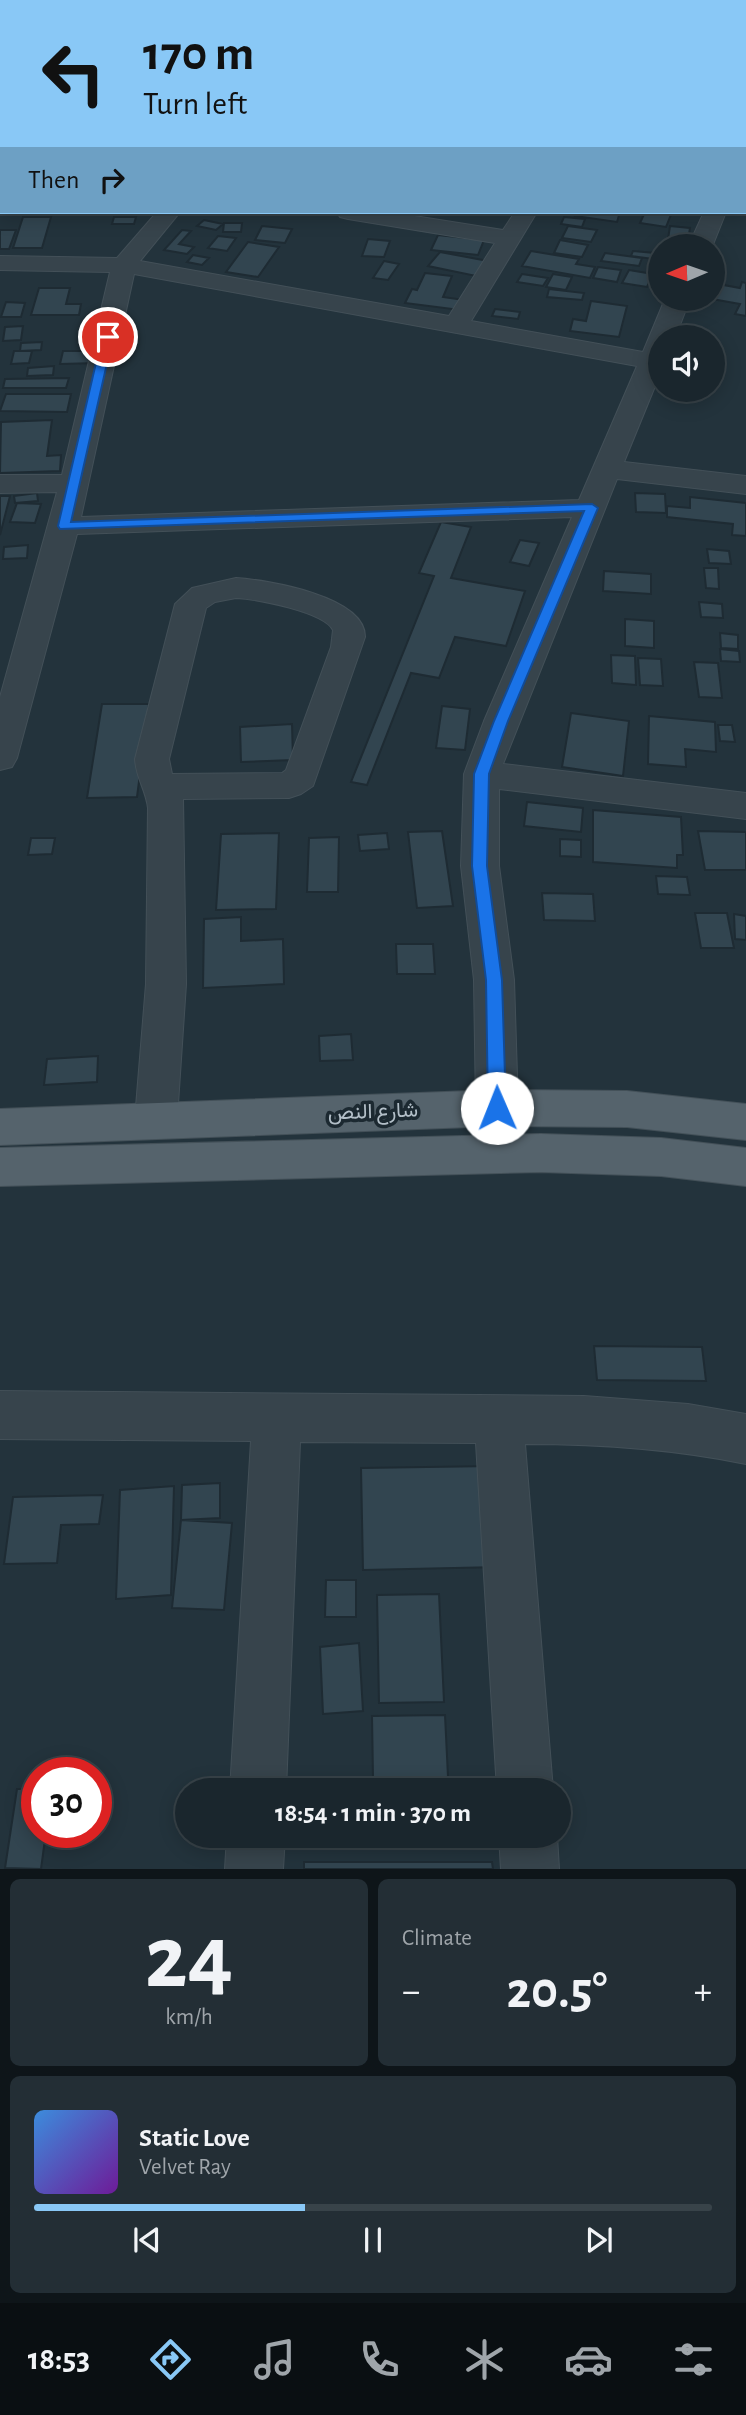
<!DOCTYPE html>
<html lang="en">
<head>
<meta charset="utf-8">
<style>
	body { margin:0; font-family:"Alegreya Sans",Vazirmatn,sans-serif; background:#232e35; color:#f1f3f6; height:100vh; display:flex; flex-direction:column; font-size:26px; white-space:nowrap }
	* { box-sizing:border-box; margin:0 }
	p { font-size:23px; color:#9fa5aa }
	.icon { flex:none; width:38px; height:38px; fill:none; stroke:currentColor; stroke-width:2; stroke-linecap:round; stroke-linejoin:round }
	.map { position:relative; height:1869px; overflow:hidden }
	.details { display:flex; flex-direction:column; gap:10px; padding:10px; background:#0e1519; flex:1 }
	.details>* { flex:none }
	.guide { position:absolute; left:0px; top:0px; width:747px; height:214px; box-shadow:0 4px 18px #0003,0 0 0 2px #384349; background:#89c8f6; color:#111; overflow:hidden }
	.needle { width:46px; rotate:268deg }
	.buttons { position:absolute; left:648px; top:234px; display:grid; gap:14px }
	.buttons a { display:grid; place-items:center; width:77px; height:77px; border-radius:50%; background:#1a262d; box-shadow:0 4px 18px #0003,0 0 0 2px #384349; font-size:35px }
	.speed { position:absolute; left:21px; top:1757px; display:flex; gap:14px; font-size:35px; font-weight:700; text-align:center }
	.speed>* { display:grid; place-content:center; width:91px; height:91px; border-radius:50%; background:#1a262d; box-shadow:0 4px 18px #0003,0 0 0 2px #384349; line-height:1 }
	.speed .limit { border:10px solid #d22; background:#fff; color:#111 }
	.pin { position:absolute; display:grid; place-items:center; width:60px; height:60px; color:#fff; margin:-30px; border:4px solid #fff; border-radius:50%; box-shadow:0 2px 7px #0007 }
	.me { position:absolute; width:77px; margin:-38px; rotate:359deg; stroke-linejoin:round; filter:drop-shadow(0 0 5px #0008) }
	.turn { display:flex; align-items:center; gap:24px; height:147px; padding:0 28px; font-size:32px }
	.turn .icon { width:91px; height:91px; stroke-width:2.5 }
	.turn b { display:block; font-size:49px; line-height:60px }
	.then { display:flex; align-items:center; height:66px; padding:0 28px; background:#0003; gap:14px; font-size:26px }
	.big { font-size:52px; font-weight:700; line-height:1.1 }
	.details .tile { flex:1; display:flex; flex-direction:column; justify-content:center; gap:10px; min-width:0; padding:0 24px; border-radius:10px; background:#232e35 }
	.details .dial { align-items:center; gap:0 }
	.dial b { font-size:91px; line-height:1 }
	.song { display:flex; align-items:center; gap:21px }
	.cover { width:84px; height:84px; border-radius:10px; background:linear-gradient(135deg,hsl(210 70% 55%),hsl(280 70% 35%)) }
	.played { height:7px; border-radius:4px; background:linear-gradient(90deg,#89c8f6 40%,#384349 40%) }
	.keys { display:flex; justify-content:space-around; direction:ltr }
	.heat { display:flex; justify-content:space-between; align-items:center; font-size:38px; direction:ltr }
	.details .tiles { flex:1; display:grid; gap:10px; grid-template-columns:1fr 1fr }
	.tile:last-child { grid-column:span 2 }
	.trip { position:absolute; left:175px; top:1778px; width:396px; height:70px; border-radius:35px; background:#1a262d; box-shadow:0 4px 18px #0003,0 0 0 2px #384349; font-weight:700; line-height:70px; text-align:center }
	.menu { display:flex; height:112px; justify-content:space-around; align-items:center; background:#0a0f12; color:#9fa5aa }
	.menu .icon { width:49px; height:49px }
	.menu .current { color:#89c8f6 }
	.menu b { font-size:32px; color:#f1f3f6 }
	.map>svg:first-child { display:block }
	.building { fill:#324550; stroke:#1e2b33; stroke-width:2 }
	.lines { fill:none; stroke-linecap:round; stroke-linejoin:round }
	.minor-casing { stroke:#435058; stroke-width:2 }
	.major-casing { stroke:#435058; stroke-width:2 }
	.minor { fill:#37444c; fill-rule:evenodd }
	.major { fill:#55636c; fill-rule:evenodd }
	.route { fill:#1a73e8; stroke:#114b97; stroke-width:2 }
	.labels { text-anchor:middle; stroke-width:7; stroke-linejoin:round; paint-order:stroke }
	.street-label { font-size:21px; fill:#b3bfc8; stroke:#1c2931 }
</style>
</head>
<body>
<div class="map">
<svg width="746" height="1869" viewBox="0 0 746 1869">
	<rect width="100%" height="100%" fill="#23333c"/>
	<path class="building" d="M577,212H620L617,222L575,216Z
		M645,212H672L666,227L640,223Z
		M23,217H51L42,248H13Z
		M114,217H136L134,224H112Z
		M564,217L585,219L582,227L561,224Z
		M204,220L223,224L216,230L197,226Z
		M224,223H242L241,232H223Z
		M262,226L292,229L285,243L255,240Z
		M568,226L597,230L591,242L562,238Z
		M670,226L690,228L688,241L668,239Z
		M0,230H16L9,249H0Z
		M182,230L191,231L179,244L194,247L187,254L164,250Z
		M438,235L484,240L478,255L431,250Z
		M218,236L236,238L227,251L208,248Z
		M368,239L390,241L384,257L362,256Z
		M560,240L588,245L582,257L554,253Z
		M248,242L279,247L258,277L226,272Z
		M531,251L579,259L576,264L595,267L590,278L522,266Z
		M633,251L655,253L653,259L631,256Z
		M440,252L488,261L476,276L428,266Z
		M605,253L642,258L639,266L601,261Z
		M193,255L209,258L202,265L187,262Z
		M384,261L399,264L388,280L373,278Z
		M598,267L621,270L617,282L593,278Z
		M629,270L653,274L647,287L622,283Z
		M425,273L452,276L443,297L464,300L460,310L405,303L412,289L417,290Z
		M522,274L548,278L543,286L517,282Z
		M553,274L572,277L566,290L546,287Z
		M742,282L746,283V316L735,314L740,304L712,299L718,284L740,288Z
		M39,288H70L66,304H81L79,315H31Z
		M549,289L584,293L582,300L547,297Z
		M591,301L627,306L619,337L570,331L573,319L586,321Z
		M6,302L25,303L21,317H1Z
		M495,309L520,312L518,319L492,316Z
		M23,326L21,340L3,341L5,327Z
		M42,342L41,350L20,351L21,343Z
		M14,351H32L29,363L11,364Z
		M63,351H100L98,363L60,364Z
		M54,366L53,375L27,376L28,368Z
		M69,378L66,388H3L5,379Z
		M6,394H71L67,412L0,411Z
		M52,420L47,456L61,455L60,471L0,473L1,422Z
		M37,493L38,501L15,503L14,496Z
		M635,493L665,494L666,513L636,512Z
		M0,496H10L0,535Z
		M690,497L746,503V536L732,535L733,524L667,517V506L690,508Z
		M17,503L41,504L35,523L10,522Z
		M441,522L471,527L451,578L525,591L506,646L455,637L439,678L411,673L367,785L351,782L434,576L419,573Z
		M520,540L539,543L529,566L510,562Z
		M28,545L27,558L3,559L4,547Z
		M707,549L729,551L731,564L709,563Z
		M704,568H718L719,589L706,588Z
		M604,571L651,574V594L603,591Z
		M699,602L722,604L723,618L701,617Z
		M625,619L654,621V648L625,646Z
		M720,633L738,635V649L721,648Z
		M720,649L739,651L740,662L721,661Z
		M611,655L635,656L636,685L612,683Z
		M638,658L661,659L663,686L640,685Z
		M694,662L718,663L722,698L699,697Z
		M102,704H149L137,797L87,798Z
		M442,706L470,709L465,750L436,748Z
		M571,713L629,721L623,776L562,767Z
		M649,716L715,722L716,752L685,749L686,767L648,764Z
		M292,724L293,760L241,762L240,727Z
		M718,725H732L735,742L720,741Z
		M527,802L583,808L581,832L524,826Z
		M593,810L681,817L683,855H677V868L593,862Z
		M442,831L453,906L417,908L408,832Z
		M698,831L746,832V870H705Z
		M279,833L276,909L216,910L221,834Z
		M387,833L389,849L360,851L358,835Z
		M339,837L338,892H307L309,838Z
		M31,838H55L52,854L28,855Z
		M560,839L581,840V857L560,856Z
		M656,876L687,877L690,895L658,894Z
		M542,893L593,894L595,921L544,920Z
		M695,913H727L734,948H701Z
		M734,914L746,916V940L735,939Z
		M241,917V941L283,939L284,984L203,988L204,919Z
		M396,944H433L435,974H397Z
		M351,1034L353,1060L320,1061L319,1036Z
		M98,1056L97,1082L44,1085L47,1059Z
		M594,1346L702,1347L706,1381L597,1380Z
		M493,1466L500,1567L363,1570L361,1468Z
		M220,1483V1518L181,1520L182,1485Z
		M174,1486L171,1595L116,1599L120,1490Z
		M103,1495L99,1524L61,1525L57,1563L4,1564L13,1497Z
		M181,1520L232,1523L224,1610L172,1608Z
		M326,1580H356V1617H325Z
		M439,1594L444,1702L379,1703L377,1595Z
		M359,1643L363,1711L323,1714L320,1647Z
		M445,1715L448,1777L373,1778L372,1716Z
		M17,1789H37V1832H46L41,1869L5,1868Z
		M347,1836H396V1842L347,1847Z
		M304,1862H492L493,1869H304Z"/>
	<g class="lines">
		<defs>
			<path id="minor" d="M68,0H88L67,2Z
				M203,0H222L202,2Z
				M360,0H378L359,2Z
				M646,0H664L645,2Z
				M717,0H746V6V2Z
				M2,45V57L0,58V46Z
				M0,104H2V116H0Z
				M2,194V209L0,210V195Z
				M157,212H180L140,261L449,316L495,243L348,219L340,217L337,212H389L503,230L515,212H537L471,321L643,352L665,299H690L675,338H660V374L624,462L746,476V494L617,479L503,764L746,793V819L499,789V866L514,980L518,1108L512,1121L497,1126L482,1121L476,1108L474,980L461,866L464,774L484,721L572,517L77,534L17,758L12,767L0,770V697L57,492L0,493V475H62L110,272L0,270V256L117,258ZM134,274L637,366L579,500L81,517Z
				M704,212H726L712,247H688Z
				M236,578C267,580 366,596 365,637L313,786L301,794L289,798L183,799L186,984L177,1119L171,1132L156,1137L141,1132L135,1119L146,984L148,808C146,790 136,778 135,759L175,604L192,588ZM236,598C257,599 324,612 333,630L331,647L286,770L282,773L172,774L169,759L206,608L215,602Z
				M0,1391L584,1396L688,1404L746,1414V1464C673,1449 600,1444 525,1444L553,1790H497L476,1443L300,1442L286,1790H230L251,1441L0,1439Z
				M227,1836H285L283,1869H225Z
				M499,1836H557L559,1869H501Z"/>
			<path id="major" d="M497,1090L627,1091L746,1104V1140L627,1127L497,1126L0,1145V1109Z
				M541,1134L661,1138L746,1148V1186L661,1176L541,1172L0,1186V1148Z"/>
		</defs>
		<use href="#minor" class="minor-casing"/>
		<use href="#major" class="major-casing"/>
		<use href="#minor" class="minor"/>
		<use href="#major" class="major"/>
	</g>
	<path class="route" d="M108,334L113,337L71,522L592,504L598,508L508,721L489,774L487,866L502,980L506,1108L503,1113L497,1115L491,1113L488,1108L486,980L472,866L474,774L494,721L584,511L60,529L58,526L102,337Z"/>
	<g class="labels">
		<g class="street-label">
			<text transform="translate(373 1111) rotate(-2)" y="7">شارع النص</text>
		</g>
	</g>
</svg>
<div class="buttons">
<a><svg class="needle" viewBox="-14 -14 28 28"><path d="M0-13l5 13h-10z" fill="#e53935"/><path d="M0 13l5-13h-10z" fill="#9fa5aa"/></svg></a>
<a><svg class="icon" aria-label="sound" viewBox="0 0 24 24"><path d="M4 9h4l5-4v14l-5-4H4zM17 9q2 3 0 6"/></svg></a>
</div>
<div class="speed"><div class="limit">30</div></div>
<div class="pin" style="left:108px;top:337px;background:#d93025"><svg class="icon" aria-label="arrive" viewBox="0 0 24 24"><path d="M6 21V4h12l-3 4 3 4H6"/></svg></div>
<svg class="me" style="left:497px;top:1108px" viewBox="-20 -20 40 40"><circle r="19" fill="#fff"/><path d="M0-13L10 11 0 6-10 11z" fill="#1a73e8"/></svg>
<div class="trip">18:54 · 1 min · 370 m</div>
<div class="guide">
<div class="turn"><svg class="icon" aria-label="left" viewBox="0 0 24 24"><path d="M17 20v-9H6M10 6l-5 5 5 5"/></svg><div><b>170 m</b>Turn left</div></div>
<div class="then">Then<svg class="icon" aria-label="right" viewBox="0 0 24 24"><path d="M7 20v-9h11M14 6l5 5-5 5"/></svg></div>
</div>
</div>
<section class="details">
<div class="tiles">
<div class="tile dial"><b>24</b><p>km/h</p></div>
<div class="tile"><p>Climate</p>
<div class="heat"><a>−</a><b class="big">20.5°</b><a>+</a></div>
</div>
<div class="tile">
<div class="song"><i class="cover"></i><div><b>Static Love</b><p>Velvet Ray</p></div></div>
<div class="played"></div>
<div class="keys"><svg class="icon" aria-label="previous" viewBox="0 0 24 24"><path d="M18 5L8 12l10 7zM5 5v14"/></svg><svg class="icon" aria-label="pause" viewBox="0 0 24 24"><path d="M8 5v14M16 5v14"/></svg><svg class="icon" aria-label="next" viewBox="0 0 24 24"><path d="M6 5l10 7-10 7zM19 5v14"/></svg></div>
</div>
</div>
</section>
<nav class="menu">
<b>18:53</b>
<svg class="icon current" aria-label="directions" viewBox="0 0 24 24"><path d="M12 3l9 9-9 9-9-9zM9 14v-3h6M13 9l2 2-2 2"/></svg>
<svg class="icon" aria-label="music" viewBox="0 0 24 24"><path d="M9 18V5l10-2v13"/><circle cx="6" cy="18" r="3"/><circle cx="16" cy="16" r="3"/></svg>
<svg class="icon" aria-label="phone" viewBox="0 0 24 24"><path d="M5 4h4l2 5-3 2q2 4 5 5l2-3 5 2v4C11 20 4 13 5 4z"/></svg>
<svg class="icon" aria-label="climate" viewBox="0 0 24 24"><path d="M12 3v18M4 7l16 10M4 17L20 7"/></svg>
<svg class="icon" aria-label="car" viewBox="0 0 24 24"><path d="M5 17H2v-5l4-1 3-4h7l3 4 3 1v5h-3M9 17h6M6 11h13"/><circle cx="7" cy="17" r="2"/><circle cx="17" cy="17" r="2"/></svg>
<svg class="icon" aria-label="filters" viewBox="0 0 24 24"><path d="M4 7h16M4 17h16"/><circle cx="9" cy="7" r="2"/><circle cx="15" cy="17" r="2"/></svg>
</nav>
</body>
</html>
